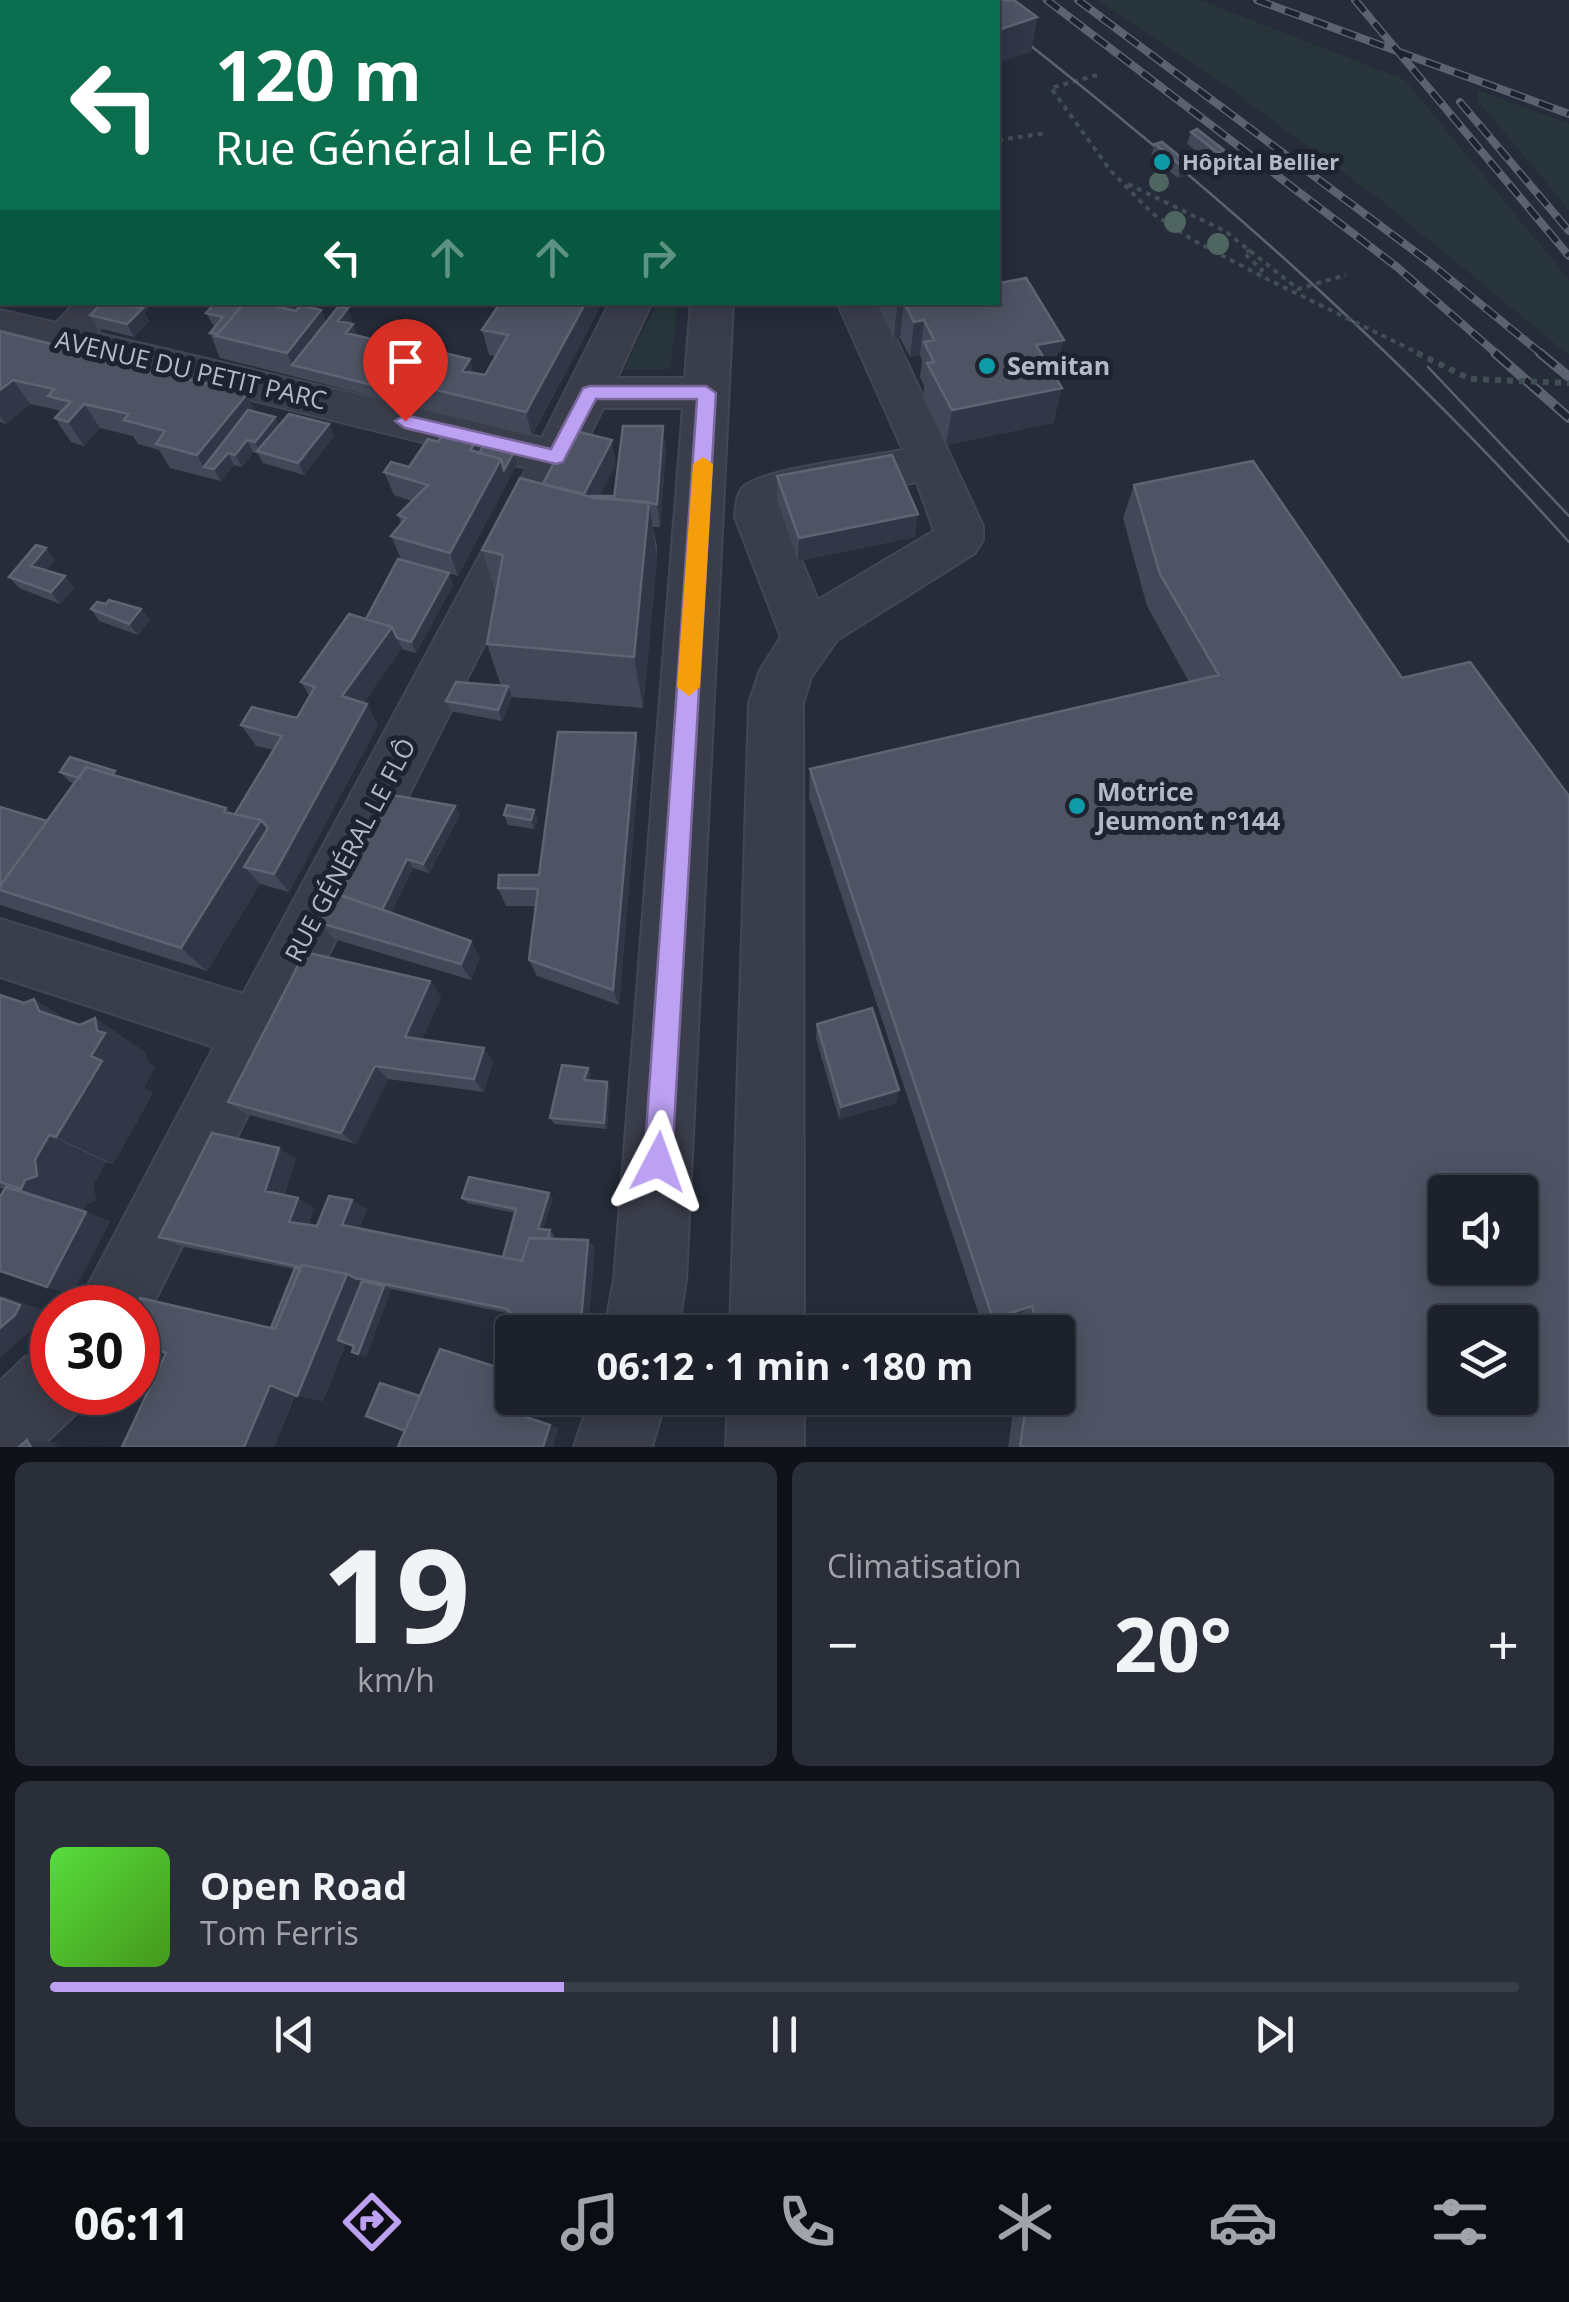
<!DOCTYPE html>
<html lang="fr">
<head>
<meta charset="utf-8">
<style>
	body { margin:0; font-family:"Open Sans",sans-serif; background:#292e38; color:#f1f3f6; height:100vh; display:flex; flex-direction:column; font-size:38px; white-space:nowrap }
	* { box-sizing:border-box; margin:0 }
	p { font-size:32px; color:#a0a3a9 }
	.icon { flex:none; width:55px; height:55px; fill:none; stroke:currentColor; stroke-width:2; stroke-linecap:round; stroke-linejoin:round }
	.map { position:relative; height:1447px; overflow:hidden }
	.panel { display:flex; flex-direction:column; gap:15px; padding:15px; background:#0f1218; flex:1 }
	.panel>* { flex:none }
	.hud { position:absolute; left:0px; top:0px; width:1000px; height:305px; box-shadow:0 5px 25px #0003,0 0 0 2px #3a3e48; background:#0b6e4f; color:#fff; overflow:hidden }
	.fabs { position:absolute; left:1428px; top:1175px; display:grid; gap:20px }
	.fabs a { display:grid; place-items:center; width:110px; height:110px; border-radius:10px; background:#1c212c; box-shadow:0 5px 25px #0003,0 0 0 2px #3a3e48; font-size:50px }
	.speed { position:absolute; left:30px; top:1285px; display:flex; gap:20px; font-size:50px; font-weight:700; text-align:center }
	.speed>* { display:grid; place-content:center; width:130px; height:130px; border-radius:50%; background:#1c212c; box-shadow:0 5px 25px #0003,0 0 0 2px #3a3e48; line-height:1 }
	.speed .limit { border:15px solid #d22; background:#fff; color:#111 }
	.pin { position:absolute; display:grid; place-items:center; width:85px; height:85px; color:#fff; margin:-102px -42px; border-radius:50% 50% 50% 0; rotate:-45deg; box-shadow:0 0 10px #0007 }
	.pin .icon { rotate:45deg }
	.me { position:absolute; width:110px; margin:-55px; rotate:4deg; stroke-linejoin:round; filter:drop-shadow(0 0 8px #0008) }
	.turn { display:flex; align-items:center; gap:35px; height:210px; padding:0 50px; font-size:45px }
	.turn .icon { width:130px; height:130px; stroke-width:2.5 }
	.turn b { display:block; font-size:70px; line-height:85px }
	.lanes { display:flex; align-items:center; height:95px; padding:0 50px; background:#0003; justify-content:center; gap:50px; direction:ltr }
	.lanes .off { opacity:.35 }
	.big { font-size:75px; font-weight:700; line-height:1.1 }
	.panel .card { flex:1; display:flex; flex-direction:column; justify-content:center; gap:15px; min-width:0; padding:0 35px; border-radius:15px; background:#292e38 }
	.panel .dial { align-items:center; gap:0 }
	.dial b { font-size:130px; line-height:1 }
	.song { display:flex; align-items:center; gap:30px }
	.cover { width:120px; height:120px; border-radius:15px; background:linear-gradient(135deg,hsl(110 70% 55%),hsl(100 70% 35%)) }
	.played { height:10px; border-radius:5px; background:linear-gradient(90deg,#bca0f2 35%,#3a3e48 35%) }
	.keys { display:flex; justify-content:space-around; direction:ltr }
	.heat { display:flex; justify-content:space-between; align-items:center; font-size:55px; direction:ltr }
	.panel .tiles { flex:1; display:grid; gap:15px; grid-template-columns:1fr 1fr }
	.card:last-child { grid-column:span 2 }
	.trip { position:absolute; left:495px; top:1315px; width:580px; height:100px; border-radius:10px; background:#1c212c; box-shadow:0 5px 25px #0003,0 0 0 2px #3a3e48; font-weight:700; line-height:100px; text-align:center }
	.tabs { display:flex; height:160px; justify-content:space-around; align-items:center; background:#0b0d12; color:#a0a3a9 }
	.tabs .icon { width:70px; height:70px }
	.tabs .current { color:#bca0f2 }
	.tabs b { font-size:45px; color:#f1f3f6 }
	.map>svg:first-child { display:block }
	.green { fill:#28363c }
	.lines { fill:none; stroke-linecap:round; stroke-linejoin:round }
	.minor-casing { stroke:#434754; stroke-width:4 }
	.path { stroke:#414f54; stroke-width:4; stroke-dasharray:5 5; stroke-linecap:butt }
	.minor { fill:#3a3e4b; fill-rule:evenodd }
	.tram { stroke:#5c6271; stroke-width:2.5 }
	.rail-far1-casing { stroke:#5c6271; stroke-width:8 }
	.rail-casing { stroke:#5c6271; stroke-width:10 }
	.rail-far1 { stroke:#1f2330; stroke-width:5; stroke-dasharray:15; stroke-linecap:butt }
	.rail { stroke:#1f2330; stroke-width:6; stroke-dasharray:20; stroke-linecap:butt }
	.path-bridge-far1 { stroke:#414f54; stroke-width:4; stroke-dasharray:5 5; stroke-linecap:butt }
	.path-bridge { stroke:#414f54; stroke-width:6; stroke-dasharray:6 6; stroke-linecap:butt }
	.tree { fill:#4e665f }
	.wall { fill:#424858 }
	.shaded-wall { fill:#313747 }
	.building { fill:#4e5464; stroke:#5e6473; stroke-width:2.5; fill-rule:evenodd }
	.route { fill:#bca0f2; stroke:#7a689d; stroke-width:2.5 }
	.slow { fill:#f59e0b }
	.culture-dot { fill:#0f9aa8; stroke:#1f2330; stroke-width:4 }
	.labels { text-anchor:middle; stroke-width:10; stroke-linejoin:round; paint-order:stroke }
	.far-poi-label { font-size:22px; font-weight:bold; fill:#b5b9c6; stroke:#1f2330; text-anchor:start }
	.poi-label { font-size:25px; font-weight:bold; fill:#b5b9c6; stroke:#1f2330; text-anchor:start }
	.street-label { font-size:25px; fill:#b5b9c6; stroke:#1f2330 }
</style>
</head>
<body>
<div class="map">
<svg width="1569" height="1447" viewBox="0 0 1569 1447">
	<rect width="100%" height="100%" fill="#262c3a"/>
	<path class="green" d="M1099,0H1200L1405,80L1569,280V355L1383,202L1236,93Z
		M1477,90L1569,124V210L1479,102Z
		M657,303H678L670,369H624Z"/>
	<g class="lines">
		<defs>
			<path id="minor" d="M76,302H122L96,333L542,438L610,302H652L617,378H685L691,302H733L686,1280L678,1332H604L614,1280L683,408H603L138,1334V1308H76L214,1047L0,977V919L243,994L527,468L0,338V310L56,323Z
				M837,302H879L983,526V540L975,553L837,640L811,677L803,703L804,1332H730L749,703L760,670L781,637L735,517C736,507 736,495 743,487C761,469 873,456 903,450ZM917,482L934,531L818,600L783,517L784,508Z
				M52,1346V1392H86L79,1411L41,1447H0V1381L25,1357Z
				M590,1398H666L652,1447H574Z
				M728,1398H804V1447H726Z"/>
		</defs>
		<use href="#minor" class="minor-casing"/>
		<path class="path" d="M1097,75L1051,88L1110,170L1152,213L1193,240L1265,278
			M998,140L1047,133
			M1128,184L1225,231L1298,289L1346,275
			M1251,250L1244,253L1262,270L1257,274"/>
		<use href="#minor" class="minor"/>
		<path class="tram" d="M998,20C1203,180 1395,348 1569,542
			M1428,367L1569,516"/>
		<defs>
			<path id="rail-far1" d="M1047,0L1397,267L1498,355
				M1078,0L1429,262L1543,355
				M1257,0L1569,114
				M1355,0L1569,256
				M1460,102L1569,231"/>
			<path id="rail" d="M1495,353L1569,418
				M1540,353L1569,377"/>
		</defs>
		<use href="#rail-far1" class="rail-far1-casing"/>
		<use href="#rail" class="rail-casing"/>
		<use href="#rail-far1" class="rail-far1"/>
		<use href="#rail" class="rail"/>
		<path class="path-bridge-far1" d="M1265,278L1422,355"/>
		<path class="path-bridge" d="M1417,353L1470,379L1569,383"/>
	</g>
	<g class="tree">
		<circle cx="1159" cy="182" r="10"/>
		<circle cx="1175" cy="222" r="11"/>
		<circle cx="1218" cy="244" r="11"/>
	</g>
	<path class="wall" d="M0,0H281L288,2H2V24L0,26Z
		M870,0H1014L1037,17L1031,52L998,2H873Z
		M1191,132L1224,150L1220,163L1214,165L1187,144Z
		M1155,144L1188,163L1184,176L1178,178L1151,156Z
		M501,302H597L598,311L532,436L220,358L210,333L216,326L213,325L206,313L305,306L321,310L326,322L352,321L350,323L358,336L388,343L418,335L411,345L474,373L485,375L496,356L489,355L482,330Z
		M876,302H998L1055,375L1062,388L1053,423L946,445L923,398L924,386L920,377L922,360L920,355L910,357L900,338L894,339Z
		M145,313L149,321L134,337L97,328L90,315Z
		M0,331L256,412L275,417L279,425L329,424L334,436L304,475L263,463L258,454L253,452L242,467L234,465L221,481L170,468L159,450L138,444L133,436L100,428L84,446L71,442L55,418L60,413L58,410L30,404L6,424L0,422Z
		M438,442L485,444L517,464L458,576L401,559L391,536L401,523L398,515L412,501L394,495L384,472L409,467Z
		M666,450L660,527H653L657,547V558L643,708L512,697L502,721L450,711L446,701L501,686L487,644L496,594L482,550L543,484L616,464L599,496H614Z
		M777,476L915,537L798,561L777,500Z
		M1134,485L1569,1447H1008L1015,1398H1058V1332H1025L1019,1315L983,1327L809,797L810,769L1189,682L1147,606L1123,518Z
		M55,560L46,571L65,576L74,588L60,604L19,588L9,577Z
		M453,585L416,653L401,649L363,703L378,725L289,892L260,884L207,971L0,905V807L47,821L75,784L70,782L60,772L121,778L226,808L231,813L235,814L274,750L256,746L241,725L297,718L310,697L301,682L366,619Z
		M106,604L141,609L150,620L138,635L99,621L91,609Z
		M640,753L619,1005L537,976L529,960L536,906H506L498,888L539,875Z
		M455,806L460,815L429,873L413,868L391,913L480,957L471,980L334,939L320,923L339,895Z
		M534,810L538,820L534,829L508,825L504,815Z
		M430,981L441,997L422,1039L493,1062L484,1092L388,1079L356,1144L246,1114L228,1102Z
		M0,995L24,1003L34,999L70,1022L80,1025L95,1018L146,1053L148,1062L155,1067L144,1087L153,1093L113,1164L106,1162L93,1185L96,1200L85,1205L83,1211L110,1221L72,1294L47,1287L5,1189L0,1188Z
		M817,1024L899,1090L896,1103L839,1119L816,1038Z
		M588,1068L591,1075L589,1080L607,1082L610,1088L607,1129L554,1124L550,1118Z
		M296,1159L284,1195L314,1208L308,1225L317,1226L352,1200L367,1209L359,1229L503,1257L515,1213L467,1203L462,1198H553L543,1229L554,1234L553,1239L595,1248L511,1314L391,1289L366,1357L354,1346L346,1343L323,1401L295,1395L274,1447H122L271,1328L294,1269L180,1246L159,1237Z"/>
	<path class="shaded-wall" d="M0,0H31L28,2H2V24L0,26Z
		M83,0H101L102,2H85Z
		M162,0H180L181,2H159Z
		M225,0H257L258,2H226Z
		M762,0H778V2H759Z
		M905,0H928V2H905Z
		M1037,17L1031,52L998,63V30Z
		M0,51L2,56V86L0,88Z
		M1224,150L1220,163L1214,165L1218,153Z
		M1188,163L1184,176L1178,178L1181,166Z
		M2,236V302L0,299V239Z
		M136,302H154L145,313L149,321L134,337L127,324L132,306Z
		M278,302H309L286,331L275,306Z
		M586,302H597L598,311L532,436L526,412Z
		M904,302L900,338L894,339L897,303Z
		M348,308L352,321L343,333L338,321Z
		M321,310L331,334L292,365L287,353Z
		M924,320L920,355L910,357L914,322Z
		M414,323L418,335L389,378L378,375Z
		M353,324L358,337L346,333Z
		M1064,340L1055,375L1028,380L1036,345Z
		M470,359L476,383L462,371Z
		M13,380L30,404L6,424L0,416V390Z
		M1062,388L1053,423L946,445L952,410Z
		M247,394L258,418L228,453L234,465L221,481L214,469L204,467L210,479L197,455Z
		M84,404L100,428L84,446L68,422Z
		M275,417L281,429L260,452L255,442Z
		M329,424L334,436L304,475L298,463Z
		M663,426L666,450L660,527L657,504Z
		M482,433L489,457L470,450Z
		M247,440L253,452L242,467L235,455Z
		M612,440L616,464L592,511L569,521Z
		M514,452L517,464L458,576L450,553L501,459Z
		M649,502L657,558L643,708L634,657Z
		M918,514L915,537L798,561L799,538Z
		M46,548L55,560L40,578L31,566Z
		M449,573L453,585L416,653L411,642Z
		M65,576L74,588L60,604L51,592Z
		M141,609L150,620L138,635L129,624Z
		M392,627L402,648L354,717L342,696Z
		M508,686L512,697L502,721L498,710Z
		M367,704L378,725L289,892L274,874Z
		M636,733L640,753L619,1005L613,990Z
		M455,806L460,815L429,873L423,864Z
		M534,810L538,820L534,829L531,820Z
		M261,820L283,847L244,867L260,884L207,971L181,948Z
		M407,859L413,868L386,924L380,916Z
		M471,941L480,957L471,980L461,964Z
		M430,981L441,997L417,1051L405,1037Z
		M34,999L89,1034L39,1011Z
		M95,1018L146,1053L148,1062L155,1067L144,1087L153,1093L113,1164L56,1137L91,1056L97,1031Z
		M484,1048L493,1062L484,1092L474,1079Z
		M375,1066L388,1079L356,1144L341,1133Z
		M588,1068L591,1075L587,1087L584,1080Z
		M607,1082L610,1088L607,1129L604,1123Z
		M899,1090L896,1103L839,1119L841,1107Z
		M49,1135L106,1162L93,1185L96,1200L85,1205L82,1212L21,1189L35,1160Z
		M279,1148L296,1159L283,1201L265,1191Z
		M549,1193L553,1198L542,1233L538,1229Z
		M298,1198L314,1208L305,1231L289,1222Z
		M352,1200L367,1209L357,1234L342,1225Z
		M86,1212L110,1221L72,1294L47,1287Z
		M588,1240L595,1248L588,1332H580Z
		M347,1274L369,1284L323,1401L297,1396Z
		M384,1286L391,1289L366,1357L358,1354Z
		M0,1295L47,1311L42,1321L0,1358Z
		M1032,1306L1019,1315L983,1327L993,1319Z
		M270,1385L296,1390L274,1447H244Z
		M526,1398H537L530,1418L559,1428L553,1447H543L520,1415Z
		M27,1440L55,1442L58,1447H31Z"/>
	<path class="building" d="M29,0H62L59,2H26Z
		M115,0H162L159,2H112Z
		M249,0H281L288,2H246Z
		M539,0H667L673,2H534Z
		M718,0H762L759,2H714Z
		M947,0H1014L1037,17L998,30V2H951Z
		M1197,129L1224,150L1218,153L1191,132Z
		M1162,142L1188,163L1181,166L1155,144Z
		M2,219V236L0,239V222Z
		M2,243V267L0,269V245Z
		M1026,278L1064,340L1036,345L1062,388L952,410L927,363L934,362L924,342L934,340L924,320L914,322L904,302H998V280L1000,283Z
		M103,302H136L132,306L143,308L127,324L90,315Z
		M216,302H245L218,334L210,333L223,317L206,313Z
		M245,302H278L275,306L296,311L300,305L321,310L287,353L216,336Z
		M501,302H586L526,412L367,373L389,340L470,359L462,371L485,375L508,335L482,330Z
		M338,307L348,308L338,321L353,324L346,333L388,343L367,373L372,385L292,365Z
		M404,321L414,323L400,343L393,341Z
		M0,331L247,394L197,455L156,444L165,431L124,420L129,414L84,404L68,422L55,418L71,402L48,396L54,389L13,380L0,390Z
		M248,410L275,417L255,442L247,440L235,455L228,453L214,469L204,467Z
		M289,414L329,424L298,463L257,451Z
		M449,425L482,433L470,450L501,459L450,553L391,536L406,518L398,515L428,485L384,472L391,462L409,467L428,439L438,442Z
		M623,426H663L657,504L614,499Z
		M571,430L612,440L584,494L543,484Z
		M485,444L514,452L504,470L501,459L479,453Z
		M892,455L918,514L799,538L777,476Z
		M1253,461L1402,678L1470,662L1569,796V1447H1020L1027,1398H1058V1332H1037L1038,1326L1032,1306L993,1319L810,769L1219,675L1160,574L1134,485ZM1445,1192H1520V1268H1445ZM1445,1322H1520V1398H1445Z
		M520,478L595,498L649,502L634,657L487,644L503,555L482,550Z
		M590,496H614V499Z
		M36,545L46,548L31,566L65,576L51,592L9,577Z
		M398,559L449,573L411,642L397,638L392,627L366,619Z
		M109,600L141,609L129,624L91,609L97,602L106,604Z
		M349,614L392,627L342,696L367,704L274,874L244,867L268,828L261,820L235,814L282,736L241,725L252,707L297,718L315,687L301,682Z
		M456,682L508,686L498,710L446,701Z
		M558,732L636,733L613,990L529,960L538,889L498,888L499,875H539Z
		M70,757L115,771L112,775L86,767L79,778L60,772Z
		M86,767L226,808L224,812L261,820L181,948L0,890V886Z
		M392,795L455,806L423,864L407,859L382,910L339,895Z
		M507,805L534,810L531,820L504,815Z
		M0,807L47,821L0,886Z
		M335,893L471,941L461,964L320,923Z
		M305,952L430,981L405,1037L484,1048L474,1079L375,1066L341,1133L228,1102Z
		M0,995L24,1003L34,999L39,1011L80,1025L95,1018L97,1031L105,1033L91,1056L102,1061L56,1137L49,1135L35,1160L37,1176L25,1180L21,1189L0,1182Z
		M872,1008L899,1090L841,1107L817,1024Z
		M562,1065L588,1068L584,1080L607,1082L604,1123L550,1118Z
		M212,1133L279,1148L265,1191L298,1198L289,1222L317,1226L329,1196L352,1200L342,1225L522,1261L529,1238L588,1240L580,1332H526L507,1309L355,1278L347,1274L302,1265L301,1267L159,1237Z
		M469,1177L549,1193L538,1229L550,1230L548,1239L529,1238L522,1261L503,1257L516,1209L462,1198Z
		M6,1187L86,1212L47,1287L0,1271V1197Z
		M302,1265L347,1274L297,1396L270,1385L244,1447H122L166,1353L138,1344V1308H135L140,1298L275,1329Z
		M295,1268L300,1269L275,1329L271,1328Z
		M362,1281L384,1286L358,1354L352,1352L354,1346L338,1340Z
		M0,1298L20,1305L15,1315L0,1328Z
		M440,1349L512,1372V1398H526L520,1415L550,1425L543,1447H398Z
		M380,1383L420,1396L405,1431L366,1416Z
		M27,1440L31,1447H19Z"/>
	<path class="route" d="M590,386H706L716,393L672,1162L668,1172L658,1176L648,1172L644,1162L697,399H596L563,462L556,464L405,428L395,421L405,415L551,449L583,388Z"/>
	<path class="slow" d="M703,457L713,464L700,687L689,696L677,687L693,464Z"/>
	<g class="culture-dot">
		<circle cx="1162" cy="162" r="10"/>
		<circle cx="987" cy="366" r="10"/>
		<circle cx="1077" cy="806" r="10"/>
	</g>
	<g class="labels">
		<g class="far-poi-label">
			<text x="1182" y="170">Hôpital Bellier</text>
		</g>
		<g class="poi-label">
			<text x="1007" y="375">Semitan</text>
			<text x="1097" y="801">Motrice<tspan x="1097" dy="29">Jeumont n°144</tspan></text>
		</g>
		<g class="street-label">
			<text transform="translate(191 370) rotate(13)" y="9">AVENUE DU PETIT PARC</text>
			<text transform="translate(350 850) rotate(-62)" y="9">RUE GÉNÉRAL LE FLÔ</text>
		</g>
	</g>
</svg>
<div class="fabs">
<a><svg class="icon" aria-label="sound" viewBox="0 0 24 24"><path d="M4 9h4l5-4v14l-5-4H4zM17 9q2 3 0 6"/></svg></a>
<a><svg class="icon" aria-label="layers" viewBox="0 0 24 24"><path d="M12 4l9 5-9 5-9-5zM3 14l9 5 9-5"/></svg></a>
</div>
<div class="speed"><div class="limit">30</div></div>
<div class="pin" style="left:405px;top:421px;background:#d93025"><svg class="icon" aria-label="arrive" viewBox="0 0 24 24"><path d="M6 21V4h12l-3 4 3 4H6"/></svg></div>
<svg class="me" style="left:658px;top:1162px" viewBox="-20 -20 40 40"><path d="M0-17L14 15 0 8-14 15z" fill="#bca0f2" stroke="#fff" stroke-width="4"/></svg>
<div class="trip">06:12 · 1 min · 180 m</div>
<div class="hud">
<div class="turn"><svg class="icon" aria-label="left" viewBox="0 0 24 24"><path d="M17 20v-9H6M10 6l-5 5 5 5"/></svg><div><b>120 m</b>Rue Général Le Flô</div></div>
<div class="lanes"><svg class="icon" aria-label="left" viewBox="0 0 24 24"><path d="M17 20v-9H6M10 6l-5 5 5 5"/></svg><svg class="icon off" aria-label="ahead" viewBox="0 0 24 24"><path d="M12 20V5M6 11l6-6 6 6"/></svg><svg class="icon off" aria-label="ahead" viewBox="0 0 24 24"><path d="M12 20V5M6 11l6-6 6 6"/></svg><svg class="icon off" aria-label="right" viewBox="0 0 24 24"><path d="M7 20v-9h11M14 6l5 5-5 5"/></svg></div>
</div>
</div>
<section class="panel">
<div class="tiles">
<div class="card dial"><b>19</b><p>km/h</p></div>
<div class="card"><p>Climatisation</p>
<div class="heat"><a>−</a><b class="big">20°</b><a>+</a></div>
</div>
<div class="card">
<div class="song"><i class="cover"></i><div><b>Open Road</b><p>Tom Ferris</p></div></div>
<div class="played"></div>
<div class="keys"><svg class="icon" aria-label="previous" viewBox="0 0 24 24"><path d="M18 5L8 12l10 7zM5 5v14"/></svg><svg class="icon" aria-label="pause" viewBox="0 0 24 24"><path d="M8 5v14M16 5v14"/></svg><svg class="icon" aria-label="next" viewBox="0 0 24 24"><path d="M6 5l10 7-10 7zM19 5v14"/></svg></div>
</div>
</div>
</section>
<nav class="tabs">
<b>06:11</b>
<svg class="icon current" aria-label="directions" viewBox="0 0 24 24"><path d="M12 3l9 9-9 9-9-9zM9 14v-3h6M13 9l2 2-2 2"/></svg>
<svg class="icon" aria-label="music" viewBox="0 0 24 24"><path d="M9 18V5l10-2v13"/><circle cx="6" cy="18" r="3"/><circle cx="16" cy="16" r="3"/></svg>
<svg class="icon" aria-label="phone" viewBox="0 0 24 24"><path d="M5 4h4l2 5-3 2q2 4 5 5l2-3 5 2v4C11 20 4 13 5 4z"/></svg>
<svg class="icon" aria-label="climate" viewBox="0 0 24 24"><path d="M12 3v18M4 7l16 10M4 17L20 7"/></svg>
<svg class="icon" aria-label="car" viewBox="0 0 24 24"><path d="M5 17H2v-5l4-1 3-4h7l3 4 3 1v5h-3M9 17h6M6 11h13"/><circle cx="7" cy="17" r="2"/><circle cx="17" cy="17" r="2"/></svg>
<svg class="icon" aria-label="filters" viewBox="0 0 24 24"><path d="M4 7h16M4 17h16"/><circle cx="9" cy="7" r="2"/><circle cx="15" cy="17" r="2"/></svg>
</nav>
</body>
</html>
